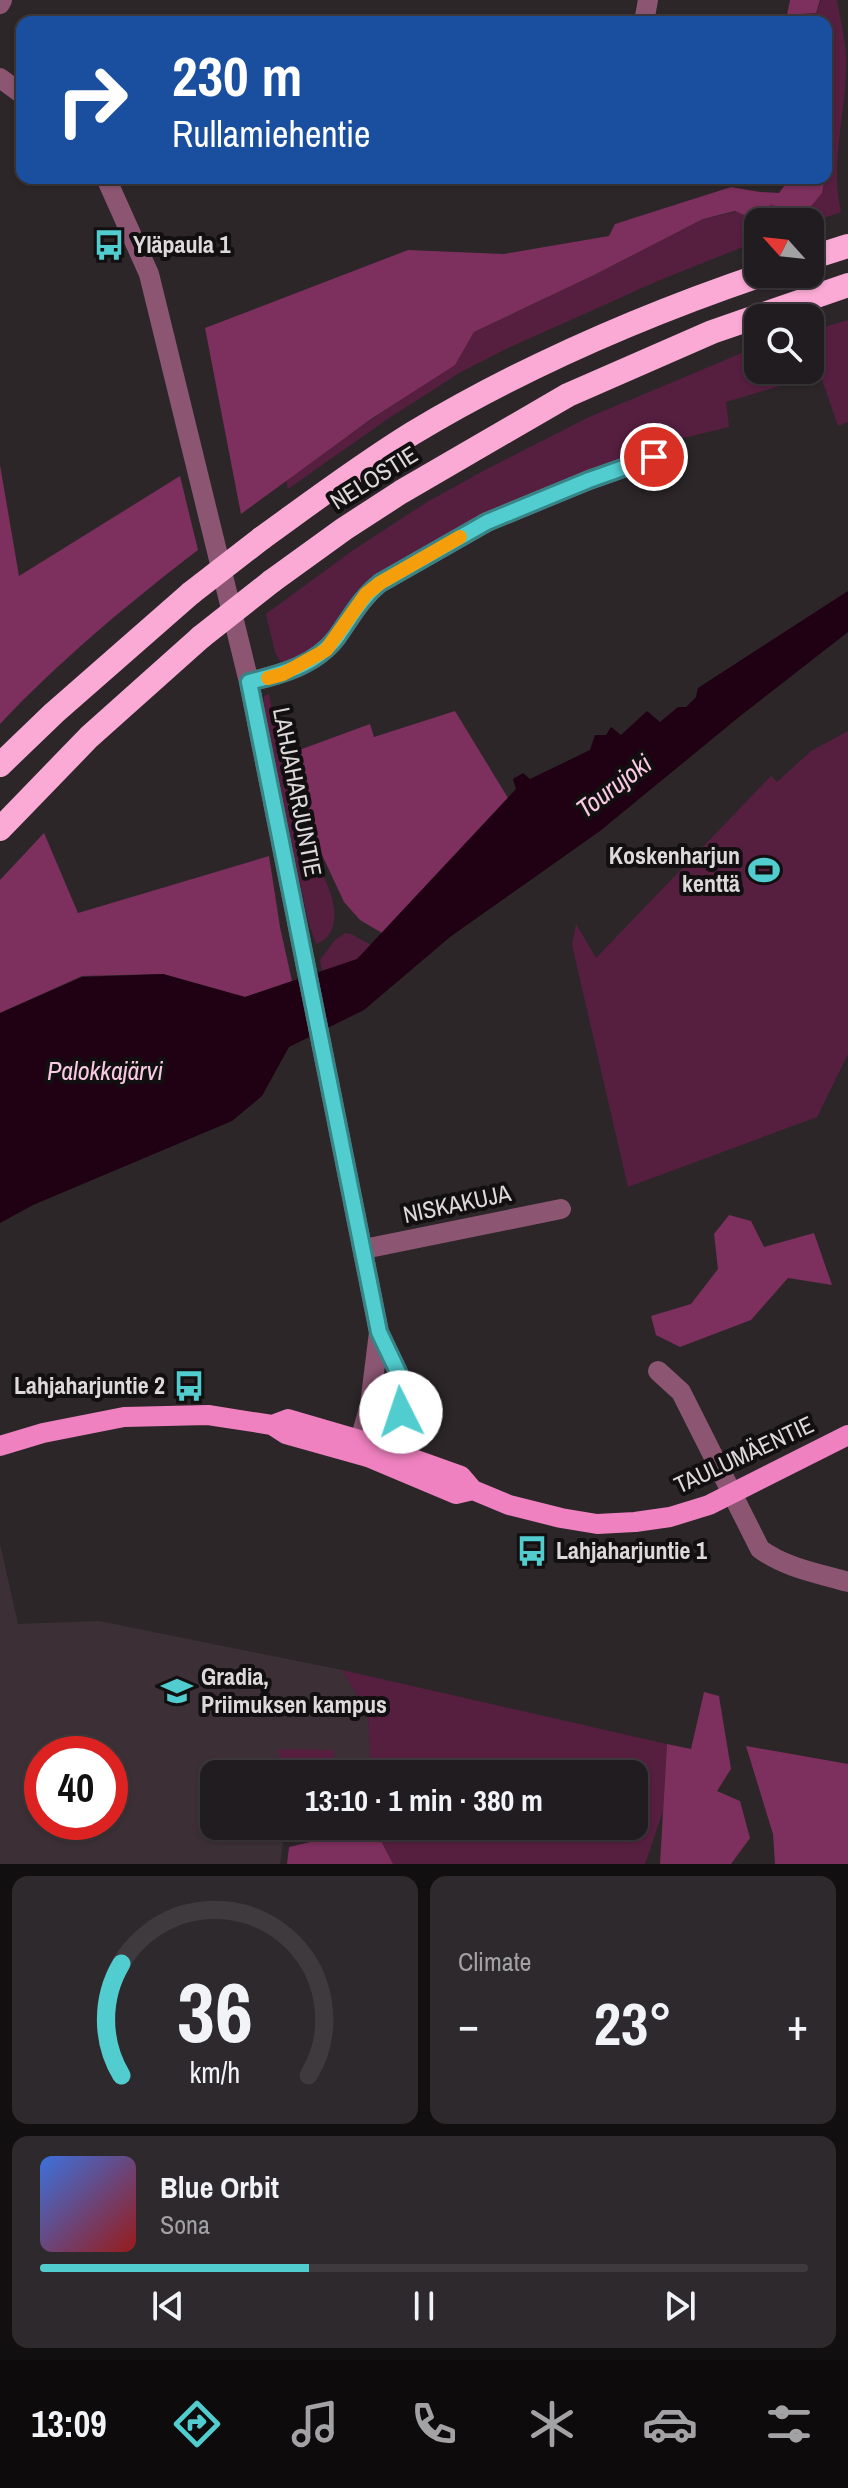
<!DOCTYPE html>
<html lang="en">
<head>
<meta charset="utf-8">
<style>
	body { margin:0; font-family:"Archivo Narrow",sans-serif; background:#2d292c; color:#f1f3f6; height:100vh; display:flex; flex-direction:column; font-size:30px; white-space:nowrap }
	* { box-sizing:border-box; margin:0 }
	p { font-size:26px; color:#a2a1a4 }
	.icon { flex:none; width:44px; height:44px; fill:none; stroke:currentColor; stroke-width:2; stroke-linecap:round; stroke-linejoin:round }
	.map { position:relative; height:1864px; overflow:hidden }
	.side { display:flex; flex-direction:column; gap:12px; padding:12px; background:#120f11; flex:1 }
	.side>* { flex:none }
	.guide { position:absolute; left:16px; top:16px; width:816px; height:168px; border-radius:16px; box-shadow:0 2px 6px #0004,0 0 0 2px #3e3a3d; background:#1a4fa0; color:#fff; overflow:hidden }
	.needle { width:52px; rotate:297deg }
	.buttons { position:absolute; left:744px; top:208px; display:grid; gap:16px }
	.buttons a { display:grid; place-items:center; width:80px; height:80px; border-radius:16px; background:#211c1f; box-shadow:0 2px 6px #0004,0 0 0 2px #3e3a3d; font-size:40px }
	.speed { position:absolute; left:24px; top:1736px; display:flex; gap:16px; font-size:40px; font-weight:700; text-align:center }
	.speed>* { display:grid; place-content:center; width:104px; height:104px; border-radius:50%; background:#211c1f; box-shadow:0 2px 6px #0004,0 0 0 2px #3e3a3d; line-height:1 }
	.speed .limit { border:12px solid #d22; background:#fff; color:#111 }
	.pin { position:absolute; display:grid; place-items:center; width:68px; height:68px; color:#fff; margin:-34px; border:4px solid #fff; border-radius:50%; box-shadow:0 2px 8px #0007 }
	.me { position:absolute; width:88px; margin:-44px; rotate:356deg; stroke-linejoin:round; filter:drop-shadow(0 0 6px #0008) }
	.turn { display:flex; align-items:center; gap:28px; height:168px; padding:0 24px; font-size:36px }
	.turn .icon { width:104px; height:104px; stroke-width:2.5 }
	.turn b { display:block; font-size:56px; line-height:68px }
	.big { font-size:60px; font-weight:700; line-height:1.1 }
	.side .card { flex:1; display:flex; flex-direction:column; justify-content:center; gap:12px; min-width:0; padding:0 28px; border-radius:16px; background:#2d292c }
	.side .dial { align-items:center; gap:0 }
	.dial svg { height:208px; overflow:visible; fill:none; stroke:#3e3a3d; stroke-width:7; stroke-linecap:round; text-anchor:middle }
	.dial text { fill:#f1f3f6; stroke:none }
	.song { display:flex; align-items:center; gap:24px }
	.cover { width:96px; height:96px; border-radius:12px; background:linear-gradient(135deg,hsl(220 70% 55%),hsl(0 70% 35%)) }
	.played { height:8px; border-radius:4px; background:linear-gradient(90deg,#52cdcf 35%,#3e3a3d 35%) }
	.keys { display:flex; justify-content:space-around; direction:ltr }
	.heat { display:flex; justify-content:space-between; align-items:center; font-size:44px; direction:ltr }
	.side .tiles { flex:1; display:grid; gap:12px; grid-template-columns:1fr 1fr }
	.card:last-child { grid-column:span 2 }
	.trip { position:absolute; left:200px; top:1760px; width:448px; height:80px; border-radius:16px; background:#211c1f; box-shadow:0 2px 6px #0004,0 0 0 2px #3e3a3d; font-weight:700; line-height:80px; text-align:center }
	.tabs { display:flex; height:128px; justify-content:space-around; align-items:center; background:#0d0b0c; color:#a2a1a4 }
	.tabs .icon { width:56px; height:56px }
	.tabs .on { color:#52cdcf }
	.tabs b { font-size:36px; color:#f1f3f6 }
	.map>svg:first-child { display:block }
	.built { fill:#3c3036; fill-rule:evenodd }
	.green { fill:#561f40 }
	.forest { fill:#7d2f5d }
	.water { fill:#200013 }
	.lines { fill:none; stroke-linecap:round; stroke-linejoin:round }
	.minor { stroke:#8c5673; stroke-width:20 }
	.major { stroke:#f081c0; stroke-width:20 }
	.highway { stroke:#faaad5; stroke-width:24 }
	.highway-bridge { stroke:#faaad5; stroke-width:24 }
	.route-casing { stroke:#358587; stroke-width:20 }
	.route { stroke:#52cdcf; stroke-width:14 }
	.slow { stroke:#f59e0b; stroke-width:14 }
	.labels { text-anchor:middle; stroke-width:8; stroke-linejoin:round; paint-order:stroke }
	.poi-label { font-size:24px; font-weight:bold; fill:#ddd8da; stroke:#120f11; text-anchor:start }
	.street-label { font-size:24px; fill:#ddd8da; stroke:#120f11 }
	.water-label { font-size:26px; font-style:italic; fill:#f8c9e1; stroke:#120f11 }
</style>
</head>
<body>
<div class="map">
<svg width="848" height="1864" viewBox="0 0 848 1864">
	<rect width="100%" height="100%" fill="#2c2629"/>
	<path class="built" d="M0,1544L18,1624L99,1621L342,1670L368,1712L371,1774H214V1826H355L321,1835L284,1834L280,1864H0ZM42,1754H110V1822H42Z"/>
	<path class="green" d="M821,0H837C840,18 845,37 846,56C848,109 829,160 841,212L810,223L758,222V241L660,280L506,349L461,372L389,418L288,489L286,480L366,423L455,364L474,332L594,275L703,219L822,193L828,166L826,22H789L788,15L816,13Z
		M848,320V422L838,426L820,374L726,402L729,427L679,439L632,456L432,542L363,585L328,640L286,662L280,661L275,652L266,614L352,551L427,502L485,470L587,418L749,350L758,347V370H810V331Z
		M269,694C278,738 285,794 302,834C311,857 332,884 334,909C336,924 331,939 316,944L308,921L263,709L264,696Z
		M848,731V1054L817,1117L628,1187L572,945L576,924L596,958L771,776L777,782L811,751Z
		M345,933L351,934L371,945L358,959L322,971L320,960L335,940Z
		M342,1670L667,1744L663,1811L645,1864H393L374,1827L370,1826H634V1774H371L368,1712Z
		M279,1749L334,1750V1774H279Z"/>
	<path class="forest" d="M790,0H820L816,13L787,15Z
		M790,178H825L822,193L807,211L770,205L758,221L735,211L703,219L594,275L474,332L455,365L371,419L241,514L205,328L408,250L504,254L609,236L615,224L731,187L760,192L779,193Z
		M0,465L19,576L180,476L198,550C130,602 58,662 0,724Z
		M455,711L508,798L382,933L360,920L344,902L308,825L291,753L370,724L374,737Z
		M44,833L78,913L269,856L280,927L292,981L245,997L163,974L82,976L0,1013V880Z
		M729,1215L751,1221L764,1247L814,1233L832,1285L788,1278L751,1320L680,1347L656,1335L651,1316L691,1304L718,1269L714,1234Z
		M704,1692L719,1696L731,1769L717,1791L740,1801L750,1838L731,1864H660L667,1744L691,1749Z
		M746,1746L848,1764V1864H775L773,1834Z
		M374,1827L393,1864H287L289,1847Z"/>
	<path class="water" d="M848,591V632L739,717L600,831L450,937L364,1010L289,1047L262,1096L232,1121L33,1205L0,1223V1013L82,977L163,974L245,997L357,959L516,789L513,779L523,773L530,779L590,750L595,735H606L611,727L621,735L647,711L660,722L678,707H686L696,697L698,688Z"/>
	<g class="lines">
		<path class="minor" d="M0,4L2,0
			M644,22L648,0
			M0,78L22,94
			M106,178L149,274L249,682L379,1332L398,1372L401,1412L389,1449L368,1457L360,1440L370,1405L379,1332
			M249,682C282,674 316,665 337,637C351,618 361,598 380,583L487,522L589,480L654,457
			M364,1249L561,1209
			M658,1371L681,1392L760,1549C786,1568 817,1573 848,1582"/>
		<path class="major" d="M272,1425L288,1419L360,1440L461,1476L473,1490L509,1505L561,1518L597,1524L635,1522L670,1517L709,1505L848,1435
			M0,1446L43,1433L124,1417L208,1415L272,1425L286,1434L368,1457L456,1494L473,1490"/>
		<path class="highway" d="M810,258L848,246
			M262,538C312,502 361,465 413,433C523,367 643,315 764,274
			M272,581L344,529L401,492L568,395L712,332L848,285
			M0,765L54,713L191,593
			M0,829L89,737L201,637"/>
		<path class="highway-bridge" d="M191,593L262,538
			M201,637L272,581"/>
	</g>
	<g class="lines">
		<defs>
			<path id="route" d="M401,1412L398,1372L379,1332L249,682C282,674 316,665 337,637C351,617 361,598 380,583L487,522L589,480L654,457"/>
		</defs>
		<use href="#route" class="route-casing"/>
		<use href="#route" class="route"/>
		<path class="slow" d="M268,678L283,674L326,650L366,594L380,583L460,537"/>
	</g>
	<defs>
		<symbol id="bus-bare" viewBox="-9 -9 18 18"><path d="M-5-6H5V4H4V6H2V4H-2V6H-4V4H-5ZM-3.5-4V0h7V-4ZM-3.5 1.2v1.5H-2V1.2ZM2 1.2v1.5H3.5V1.2Z" fill="#52cdcf" stroke="#120f11" stroke-width="2.5" paint-order="stroke"/></symbol>
		<symbol id="stadium-bare" viewBox="-9 -9 18 18"><path d="M0-5a6.5 5 0 1 0 0 10a6.5 5 0 1 0 0-10ZM-3.5-1.8h7v3.6h-7Z" fill="#52cdcf" stroke="#120f11" stroke-width="2.5" paint-order="stroke"/></symbol>
		<symbol id="university-bare" viewBox="-9 -9 18 18"><path d="M0-5L7-2L0 1L-7-2ZM-4 1L0 2.5L4 1V4Q0 6-4 4Z" fill="#52cdcf" stroke="#120f11" stroke-width="2.5" paint-order="stroke"/></symbol>
	</defs>
	<g fill-rule="evenodd">
		<use href="#bus-bare" x="87" y="223" width="44" height="44"/>
		<use href="#stadium-bare" x="742" y="848" width="44" height="44"/>
		<use href="#bus-bare" x="167" y="1364" width="44" height="44"/>
		<use href="#bus-bare" x="510" y="1529" width="44" height="44"/>
		<use href="#university-bare" x="155" y="1669" width="44" height="44"/>
	</g>
	<g class="labels">
		<g class="poi-label">
			<text x="133" y="253">Yläpaula 1</text>
			<text x="740" y="864" text-anchor="end">Koskenharjun<tspan x="740" dy="28">kenttä</tspan></text>
			<text x="165" y="1394" text-anchor="end">Lahjaharjuntie 2</text>
			<text x="556" y="1559">Lahjaharjuntie 1</text>
			<text x="201" y="1685">Gradia,<tspan x="201" dy="28">Priimuksen kampus</tspan></text>
		</g>
		<g class="street-label">
			<text transform="translate(374 478) rotate(-32)" y="8">NELOSTIE</text>
			<text transform="translate(297 792) rotate(79)" y="8">LAHJAHARJUNTIE</text>
			<text transform="translate(457 1204) rotate(-12)" y="8">NISKAKUJA</text>
			<text transform="translate(744 1455) rotate(-25)" y="8">TAULUMÄENTIE</text>
		</g>
		<g class="water-label">
			<text transform="translate(614 786) rotate(-37)" y="9">Tourujoki</text>
			<text x="105" y="1080">Palokkajärvi</text>
		</g>
	</g>
</svg>
<div class="buttons">
<a><svg class="needle" viewBox="-14 -14 28 28"><path d="M0-13l5 13h-10z" fill="#e53935"/><path d="M0 13l5-13h-10z" fill="#a2a1a4"/></svg></a>
<a><svg class="icon" aria-label="search" viewBox="0 0 24 24"><circle cx="10" cy="10" r="6"/><path d="M15 15l6 6"/></svg></a>
</div>
<div class="speed"><div class="limit">40</div></div>
<div class="pin" style="left:654px;top:457px;background:#d93025"><svg class="icon" aria-label="arrive" viewBox="0 0 24 24"><path d="M6 21V4h12l-3 4 3 4H6"/></svg></div>
<svg class="me" style="left:401px;top:1412px" viewBox="-20 -20 40 40"><circle r="19" fill="#fff"/><path d="M0-13L10 11 0 6-10 11z" fill="#52cdcf"/></svg>
<div class="trip">13:10 · 1 min · 380 m</div>
<div class="guide">
<div class="turn"><svg class="icon" aria-label="right" viewBox="0 0 24 24"><path d="M7 20v-9h11M14 6l5 5-5 5"/></svg><div><b>230 m</b>Rullamiehentie</div></div>
</div>
</div>
<section class="side">
<div class="tiles">
<div class="card dial"><svg viewBox="0 0 100 80">
<path d="M14 69A42 42 0 1 1 86 69"/>
<path d="M14 69A42 42 0 0 1 14 26" stroke="#52cdcf"/>
<text x="50" y="56" font-size="32" font-weight="700">36</text>
<text x="50" y="72" font-size="11">km/h</text>
</svg></div>
<div class="card"><p>Climate</p>
<div class="heat"><a>−</a><b class="big">23°</b><a>+</a></div>
</div>
<div class="card">
<div class="song"><i class="cover"></i><div><b>Blue Orbit</b><p>Sona</p></div></div>
<div class="played"></div>
<div class="keys"><svg class="icon" aria-label="previous" viewBox="0 0 24 24"><path d="M18 5L8 12l10 7zM5 5v14"/></svg><svg class="icon" aria-label="pause" viewBox="0 0 24 24"><path d="M8 5v14M16 5v14"/></svg><svg class="icon" aria-label="next" viewBox="0 0 24 24"><path d="M6 5l10 7-10 7zM19 5v14"/></svg></div>
</div>
</div>
</section>
<nav class="tabs">
<b>13:09</b>
<svg class="icon on" aria-label="directions" viewBox="0 0 24 24"><path d="M12 3l9 9-9 9-9-9zM9 14v-3h6M13 9l2 2-2 2"/></svg>
<svg class="icon" aria-label="music" viewBox="0 0 24 24"><path d="M9 18V5l10-2v13"/><circle cx="6" cy="18" r="3"/><circle cx="16" cy="16" r="3"/></svg>
<svg class="icon" aria-label="phone" viewBox="0 0 24 24"><path d="M5 4h4l2 5-3 2q2 4 5 5l2-3 5 2v4C11 20 4 13 5 4z"/></svg>
<svg class="icon" aria-label="climate" viewBox="0 0 24 24"><path d="M12 3v18M4 7l16 10M4 17L20 7"/></svg>
<svg class="icon" aria-label="car" viewBox="0 0 24 24"><path d="M5 17H2v-5l4-1 3-4h7l3 4 3 1v5h-3M9 17h6M6 11h13"/><circle cx="7" cy="17" r="2"/><circle cx="17" cy="17" r="2"/></svg>
<svg class="icon" aria-label="filters" viewBox="0 0 24 24"><path d="M4 7h16M4 17h16"/><circle cx="9" cy="7" r="2"/><circle cx="15" cy="17" r="2"/></svg>
</nav>
</body>
</html>
